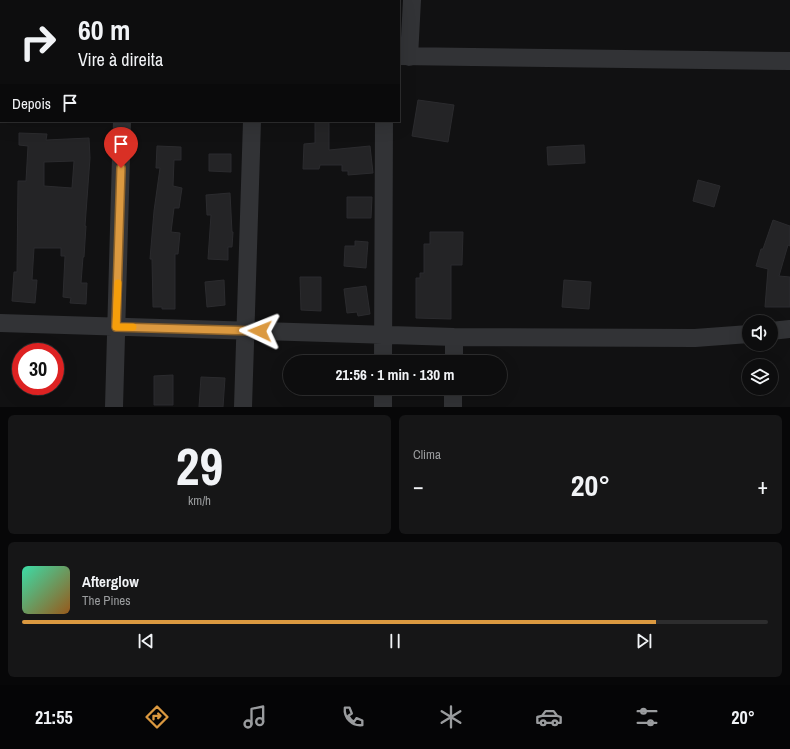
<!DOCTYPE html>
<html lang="pt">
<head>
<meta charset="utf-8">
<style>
	body { margin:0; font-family:"Archivo Narrow",sans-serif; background:#161617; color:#f1f3f6; height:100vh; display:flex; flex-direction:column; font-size:15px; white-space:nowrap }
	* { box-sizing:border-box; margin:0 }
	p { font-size:13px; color:#9a9c9e }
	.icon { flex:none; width:22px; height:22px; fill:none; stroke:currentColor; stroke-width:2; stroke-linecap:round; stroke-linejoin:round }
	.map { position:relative; height:407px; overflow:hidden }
	.details { display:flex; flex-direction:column; gap:8px; padding:8px; background:#070708; flex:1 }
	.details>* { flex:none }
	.hud { position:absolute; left:0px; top:0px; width:400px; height:122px; box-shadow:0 4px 16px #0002,0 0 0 1px #2d2d2e; background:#0d0d0e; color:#f1f3f6; overflow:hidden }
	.tools { position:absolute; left:742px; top:315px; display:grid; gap:8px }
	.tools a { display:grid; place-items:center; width:36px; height:36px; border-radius:50%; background:#0d0d0e; box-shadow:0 4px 16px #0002,0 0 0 1px #2d2d2e; font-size:20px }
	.speed { position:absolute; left:12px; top:343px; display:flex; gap:8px; font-size:20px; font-weight:700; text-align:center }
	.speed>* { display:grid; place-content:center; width:52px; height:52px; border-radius:50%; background:#0d0d0e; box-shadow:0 4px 16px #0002,0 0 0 1px #2d2d2e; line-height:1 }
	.speed .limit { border:6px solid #d22; background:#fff; color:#111 }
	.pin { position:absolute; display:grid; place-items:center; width:34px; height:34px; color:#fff; margin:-41px -17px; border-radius:50% 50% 50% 0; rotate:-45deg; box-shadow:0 0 4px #0007 }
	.pin .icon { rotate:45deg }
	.me { position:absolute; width:44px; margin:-22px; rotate:272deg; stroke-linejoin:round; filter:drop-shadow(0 0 3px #0008) }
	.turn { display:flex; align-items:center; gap:14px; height:84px; padding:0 12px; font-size:18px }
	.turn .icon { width:52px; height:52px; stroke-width:2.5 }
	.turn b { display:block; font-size:28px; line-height:34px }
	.then { display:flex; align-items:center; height:38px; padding:0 12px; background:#0003; gap:8px; font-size:15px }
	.big { font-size:30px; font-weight:700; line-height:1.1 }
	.details .widget { flex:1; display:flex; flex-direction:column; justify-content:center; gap:6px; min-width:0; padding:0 14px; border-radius:6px; background:#161617 }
	.details .dial { align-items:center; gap:0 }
	.dial b { font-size:52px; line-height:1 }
	.song { display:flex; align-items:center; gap:12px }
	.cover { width:48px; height:48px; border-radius:6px; background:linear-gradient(135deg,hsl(160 70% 55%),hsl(30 70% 35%)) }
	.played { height:4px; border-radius:2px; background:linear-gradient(90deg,#db9940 85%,#2d2d2e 85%) }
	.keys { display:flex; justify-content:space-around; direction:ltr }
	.heat { display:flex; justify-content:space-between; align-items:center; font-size:22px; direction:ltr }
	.details .tiles { flex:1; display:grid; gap:8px; grid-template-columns:1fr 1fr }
	.widget:last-child { grid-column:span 2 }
	.trip { position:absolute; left:283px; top:355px; width:224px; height:40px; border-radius:20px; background:#0d0d0e; box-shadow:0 4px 16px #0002,0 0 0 1px #2d2d2e; font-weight:700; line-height:40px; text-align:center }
	.tabs { display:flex; height:64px; justify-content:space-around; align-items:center; background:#050506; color:#9a9c9e }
	.tabs .icon { width:28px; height:28px }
	.tabs .current { color:#db9940 }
	.tabs b { font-size:18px; color:#f1f3f6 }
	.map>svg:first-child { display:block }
	.building { fill:#242426; stroke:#2b2b2e; fill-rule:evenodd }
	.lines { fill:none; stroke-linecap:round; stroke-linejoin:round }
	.street { stroke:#323336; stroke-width:18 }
	.route-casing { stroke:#8e632a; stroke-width:10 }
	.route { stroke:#db9940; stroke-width:7 }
	.slow { stroke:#f59e0b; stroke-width:7 }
</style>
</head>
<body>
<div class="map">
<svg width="790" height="407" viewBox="0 0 790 407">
	<rect width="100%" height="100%" fill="#111112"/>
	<path class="building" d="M418,100L454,105L448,142L412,136Z
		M315,121H329V150L370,146L373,173L348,175V171H342V165H320L319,169H303L304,144L315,143Z
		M19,133L47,134L46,140L89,138L90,158L85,226H86L84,257H83L81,283H87L86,304L70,303L71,298L63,297L65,256H61V248H34L32,280H37L35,303L12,301L14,272H17L18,181H26L28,146L19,145ZM74,161L72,188L44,186V162Z
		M584,145L585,163L548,165L547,147Z
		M157,146L181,147V160H174L173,186L182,188L179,208H174L171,232L180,233L178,254H175V309H162V307H153L152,259H150L154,211L160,168H156Z
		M209,154H231V172L209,171Z
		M698,180L720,186L714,207L693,201Z
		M230,193L232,232H233L232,247H228V260L208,259L211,215H207L206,195Z
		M347,197H372L371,218H347Z
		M773,220L790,226V246L788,245L779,276L790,277V307H765L768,269L756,266L761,249H763Z
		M430,232H463L462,265H451V319L416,318V278H420V273H424V244H430Z
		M355,241L368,242L366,268L344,266L345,246H355Z
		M300,277H321V311L301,310Z
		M224,280L225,305L207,307L205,282Z
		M564,280L591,282L589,309L562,307Z
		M366,286L370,314L358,316L357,312L347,313L344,289Z
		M173,375V405H154V376Z
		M201,377L225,378L223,407H199Z"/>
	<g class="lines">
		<path class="street" d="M126,1V0
			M256,1V0
			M0,51H1
			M399,56L790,61
			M409,57L412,0
			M0,323L454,337L695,338L749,334
			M771,331L790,329
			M383,362L384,121
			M454,362V337
			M114,407L122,121
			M243,407L252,121
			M383,407V388
			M453,407V388"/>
	</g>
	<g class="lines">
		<defs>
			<path id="route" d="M121,168L116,327L260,331"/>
		</defs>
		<use href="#route" class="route-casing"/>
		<use href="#route" class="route"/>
		<path class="slow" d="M118,283L116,327H133"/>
	</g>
</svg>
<div class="tools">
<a><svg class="icon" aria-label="sound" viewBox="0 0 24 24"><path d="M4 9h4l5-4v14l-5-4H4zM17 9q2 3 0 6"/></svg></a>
<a><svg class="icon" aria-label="layers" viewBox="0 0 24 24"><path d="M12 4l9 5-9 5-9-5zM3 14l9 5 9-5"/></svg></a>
</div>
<div class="speed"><div class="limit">30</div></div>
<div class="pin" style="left:121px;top:168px;background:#d93025"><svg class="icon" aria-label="arrive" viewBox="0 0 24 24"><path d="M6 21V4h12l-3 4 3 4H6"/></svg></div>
<svg class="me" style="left:260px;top:331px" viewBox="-20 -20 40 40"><path d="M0-17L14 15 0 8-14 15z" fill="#db9940" stroke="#fff" stroke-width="4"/></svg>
<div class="trip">21:56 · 1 min · 130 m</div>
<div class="hud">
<div class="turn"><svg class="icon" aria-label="right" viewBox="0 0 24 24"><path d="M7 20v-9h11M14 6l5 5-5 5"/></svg><div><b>60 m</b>Vire à direita</div></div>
<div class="then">Depois<svg class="icon" aria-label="arrive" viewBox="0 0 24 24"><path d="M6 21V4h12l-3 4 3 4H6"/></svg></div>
</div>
</div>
<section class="details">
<div class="tiles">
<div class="widget dial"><b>29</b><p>km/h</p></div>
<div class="widget"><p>Clima</p>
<div class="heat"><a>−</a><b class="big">20°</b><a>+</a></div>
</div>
<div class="widget">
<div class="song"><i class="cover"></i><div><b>Afterglow</b><p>The Pines</p></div></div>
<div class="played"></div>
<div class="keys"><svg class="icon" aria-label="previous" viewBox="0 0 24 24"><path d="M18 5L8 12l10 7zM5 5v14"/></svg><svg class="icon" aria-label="pause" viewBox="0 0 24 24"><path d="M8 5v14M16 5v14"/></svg><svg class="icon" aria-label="next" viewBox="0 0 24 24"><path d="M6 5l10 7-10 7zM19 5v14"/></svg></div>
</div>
</div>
</section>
<nav class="tabs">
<b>21:55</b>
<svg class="icon current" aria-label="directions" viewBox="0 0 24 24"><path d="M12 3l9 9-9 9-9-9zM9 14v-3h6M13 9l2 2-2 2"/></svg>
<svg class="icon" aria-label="music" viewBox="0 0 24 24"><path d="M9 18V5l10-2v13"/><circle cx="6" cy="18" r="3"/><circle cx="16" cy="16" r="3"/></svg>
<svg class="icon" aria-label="phone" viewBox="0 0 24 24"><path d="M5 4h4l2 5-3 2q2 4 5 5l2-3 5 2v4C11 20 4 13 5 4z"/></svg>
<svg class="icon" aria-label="climate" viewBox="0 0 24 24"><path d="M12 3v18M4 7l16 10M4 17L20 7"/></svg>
<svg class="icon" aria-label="car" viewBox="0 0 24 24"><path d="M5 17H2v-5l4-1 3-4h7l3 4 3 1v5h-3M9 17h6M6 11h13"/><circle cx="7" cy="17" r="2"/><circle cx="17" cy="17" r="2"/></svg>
<svg class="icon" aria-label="filters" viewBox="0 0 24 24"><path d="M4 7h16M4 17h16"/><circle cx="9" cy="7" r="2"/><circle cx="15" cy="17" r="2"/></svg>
<b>20°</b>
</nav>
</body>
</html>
